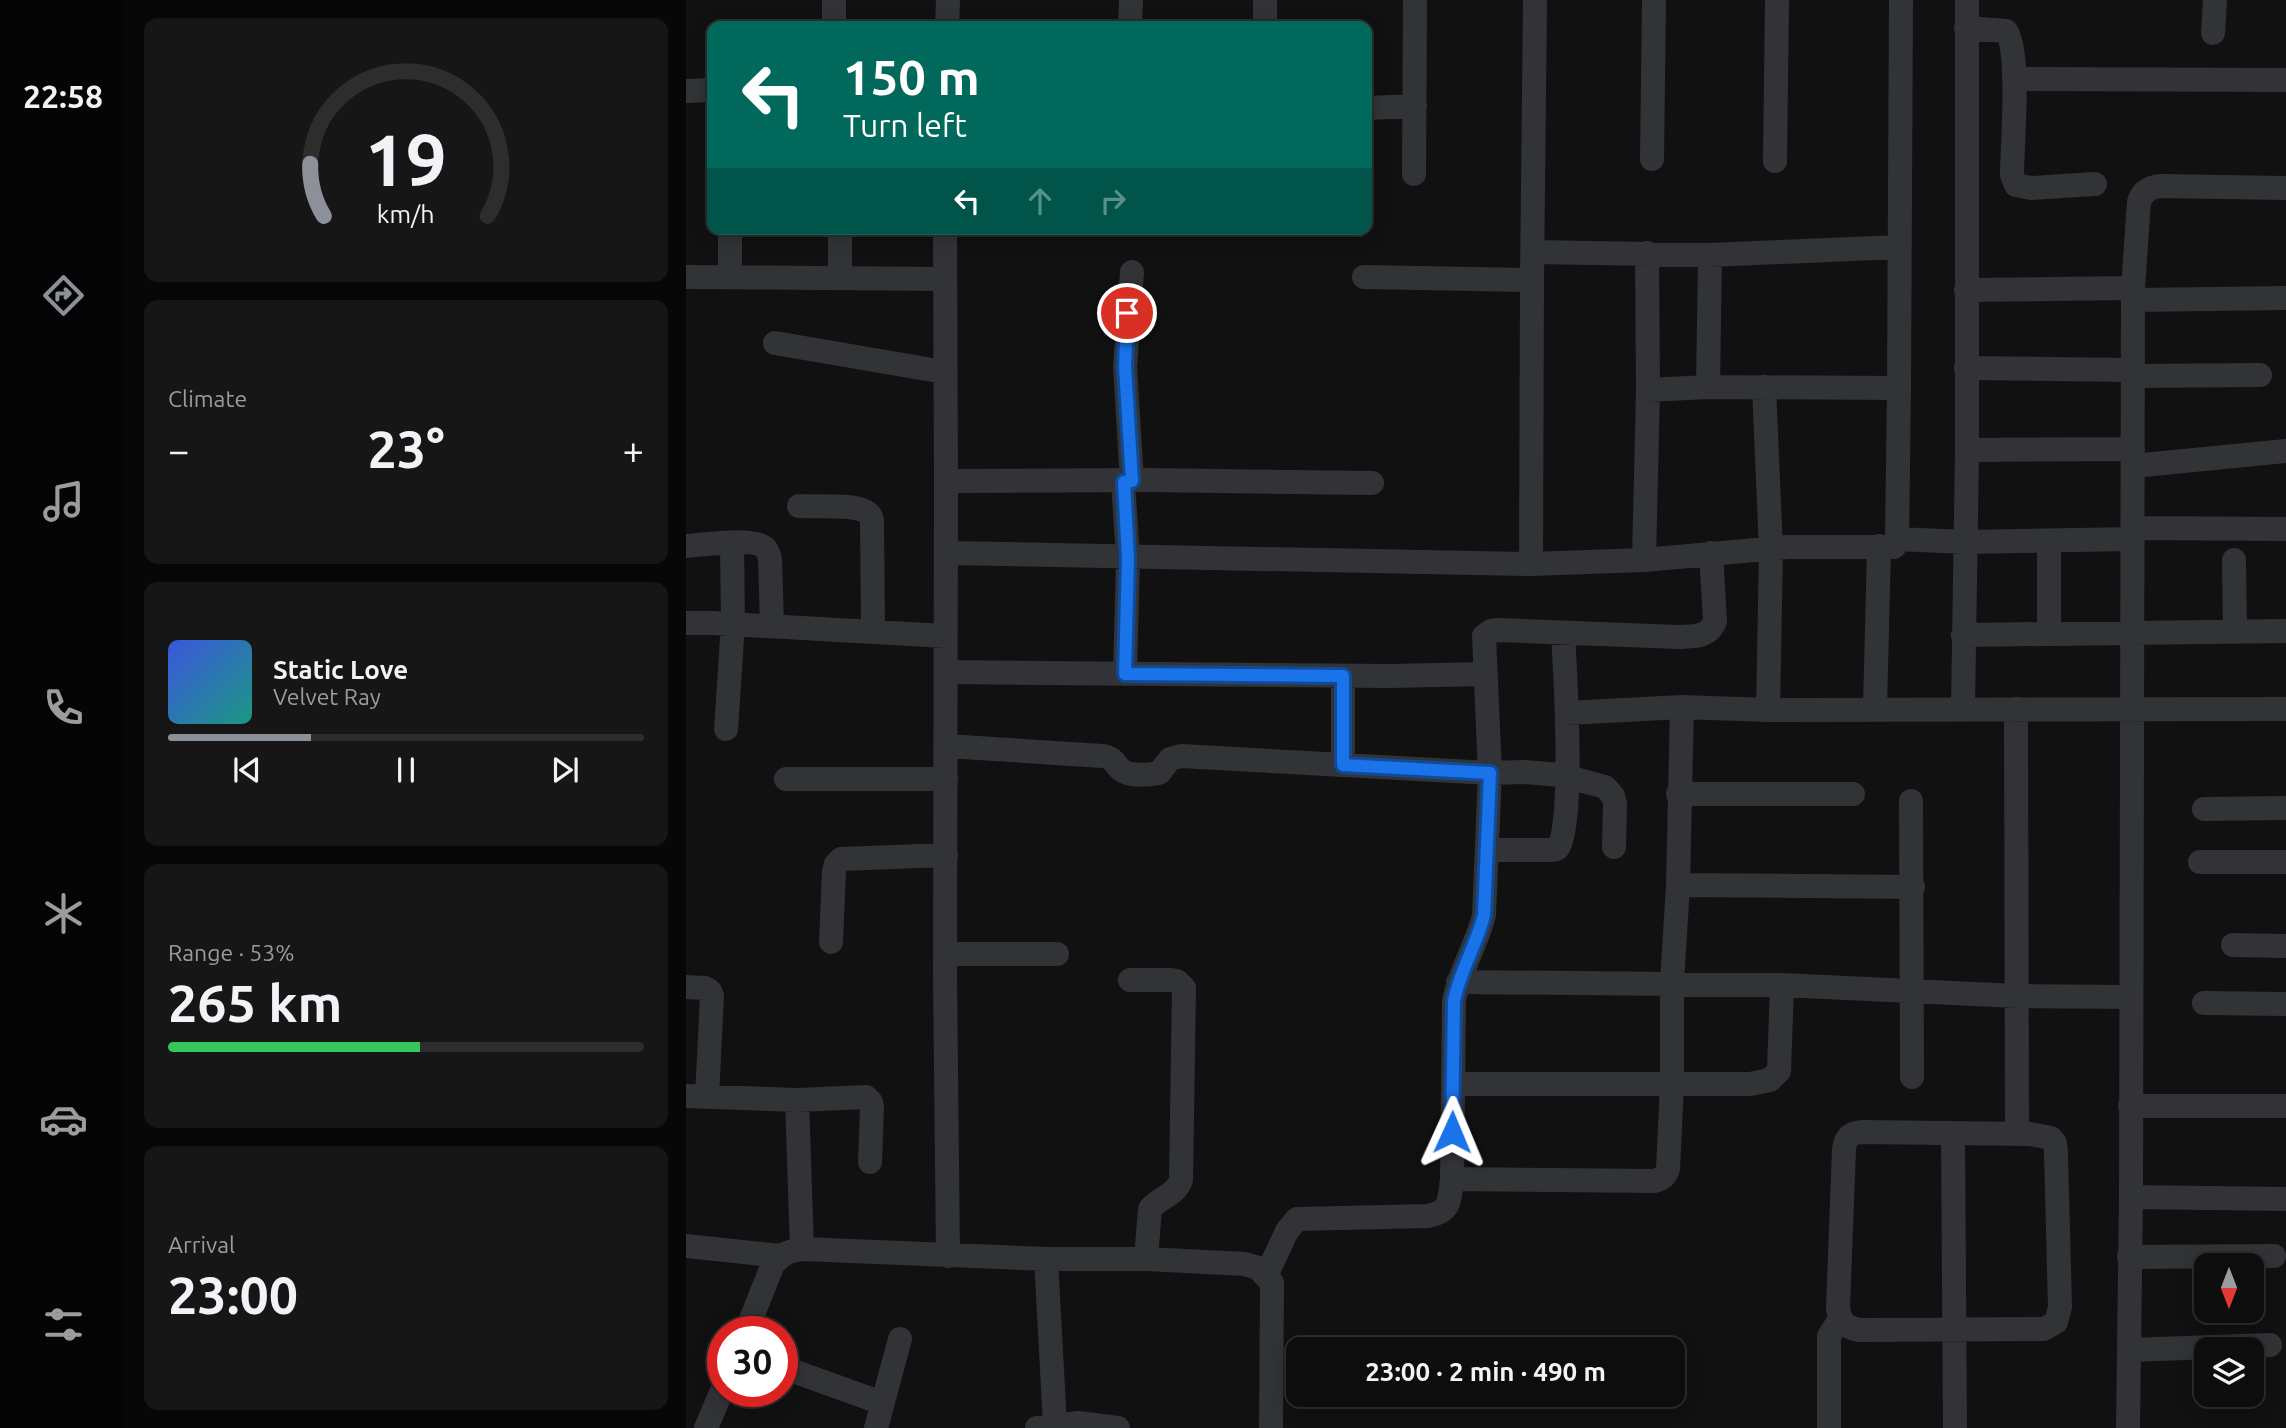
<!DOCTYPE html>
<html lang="en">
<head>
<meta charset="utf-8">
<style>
	body { margin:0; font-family:Ubuntu,sans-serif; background:#161617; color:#f1f3f6; height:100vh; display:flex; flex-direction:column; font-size:26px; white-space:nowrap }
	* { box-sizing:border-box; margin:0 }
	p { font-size:23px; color:#9a9c9e }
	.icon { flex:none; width:38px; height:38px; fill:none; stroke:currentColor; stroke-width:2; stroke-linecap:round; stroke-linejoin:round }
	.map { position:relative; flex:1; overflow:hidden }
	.side { display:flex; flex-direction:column; gap:18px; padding:18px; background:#070708; width:560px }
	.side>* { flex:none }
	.hud { position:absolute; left:21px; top:21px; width:665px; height:214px; border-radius:14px; box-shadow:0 4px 18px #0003,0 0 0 2px #2d2d2e; background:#00695c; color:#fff; overflow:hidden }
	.needle { width:46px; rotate:180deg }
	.buttons { position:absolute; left:1508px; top:1253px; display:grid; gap:14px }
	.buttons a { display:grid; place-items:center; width:70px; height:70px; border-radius:14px; background:#0d0d0e; box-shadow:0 4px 18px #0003,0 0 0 2px #2d2d2e; font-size:35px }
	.speed { position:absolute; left:21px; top:1316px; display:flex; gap:14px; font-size:35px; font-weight:700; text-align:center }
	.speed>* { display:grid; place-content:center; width:91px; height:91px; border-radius:50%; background:#0d0d0e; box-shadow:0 4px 18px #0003,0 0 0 2px #2d2d2e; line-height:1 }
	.speed .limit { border:10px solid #d22; background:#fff; color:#111 }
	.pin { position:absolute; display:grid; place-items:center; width:60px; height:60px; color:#fff; margin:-30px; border:4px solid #fff; border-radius:50%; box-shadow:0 2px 7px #0007 }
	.me { position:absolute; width:77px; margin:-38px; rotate:1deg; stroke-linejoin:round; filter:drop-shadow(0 0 5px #0008) }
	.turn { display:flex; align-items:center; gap:24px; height:147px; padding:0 21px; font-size:32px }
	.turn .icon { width:91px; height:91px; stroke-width:2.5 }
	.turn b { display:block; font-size:49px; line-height:60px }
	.lanes { display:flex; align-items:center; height:66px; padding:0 21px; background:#0003; justify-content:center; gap:35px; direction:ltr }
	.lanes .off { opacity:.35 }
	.big { font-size:52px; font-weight:700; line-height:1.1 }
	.side .tile { flex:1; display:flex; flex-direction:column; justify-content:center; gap:10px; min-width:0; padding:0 24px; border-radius:14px; background:#161617 }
	.side .dial { align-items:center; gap:0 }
	.dial svg { height:182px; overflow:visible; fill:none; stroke:#2d2d2e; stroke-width:7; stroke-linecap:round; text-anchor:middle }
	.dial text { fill:#f1f3f6; stroke:none }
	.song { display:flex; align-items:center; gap:21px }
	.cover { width:84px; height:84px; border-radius:10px; background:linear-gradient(135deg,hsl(230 70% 55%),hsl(170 70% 35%)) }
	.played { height:7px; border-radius:4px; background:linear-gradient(90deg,#8c9099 30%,#2d2d2e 30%) }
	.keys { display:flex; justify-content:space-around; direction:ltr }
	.heat { display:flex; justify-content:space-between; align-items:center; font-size:38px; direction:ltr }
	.charge { height:10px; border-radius:5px; background:linear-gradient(90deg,#34c759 53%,#2d2d2e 0) }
	.trip { position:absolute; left:600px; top:1337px; width:399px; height:70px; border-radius:14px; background:#0d0d0e; box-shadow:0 4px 18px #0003,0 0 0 2px #2d2d2e; font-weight:700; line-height:70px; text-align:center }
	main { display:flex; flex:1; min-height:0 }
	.tabs { display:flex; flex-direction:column; width:126px; justify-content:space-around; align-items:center; background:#050506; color:#9a9c9e }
	.tabs .icon { width:49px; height:49px }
	.tabs .selected { color:#8c9099 }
	.tabs b { font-size:32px; color:#f1f3f6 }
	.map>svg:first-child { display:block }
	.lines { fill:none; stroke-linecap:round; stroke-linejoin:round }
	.minor { stroke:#313337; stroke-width:24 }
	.route-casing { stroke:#114b97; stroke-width:18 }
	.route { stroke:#1a73e8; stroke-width:12 }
</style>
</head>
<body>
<main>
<nav class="tabs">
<b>22:58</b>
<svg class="icon selected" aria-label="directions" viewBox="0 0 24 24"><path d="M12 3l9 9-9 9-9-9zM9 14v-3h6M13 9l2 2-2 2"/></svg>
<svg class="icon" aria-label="music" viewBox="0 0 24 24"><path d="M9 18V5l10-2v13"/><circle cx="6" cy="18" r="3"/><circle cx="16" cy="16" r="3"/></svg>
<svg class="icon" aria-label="phone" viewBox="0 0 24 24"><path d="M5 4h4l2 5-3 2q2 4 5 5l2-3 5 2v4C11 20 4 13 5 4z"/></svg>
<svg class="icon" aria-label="climate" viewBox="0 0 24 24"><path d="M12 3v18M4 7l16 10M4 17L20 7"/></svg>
<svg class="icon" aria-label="car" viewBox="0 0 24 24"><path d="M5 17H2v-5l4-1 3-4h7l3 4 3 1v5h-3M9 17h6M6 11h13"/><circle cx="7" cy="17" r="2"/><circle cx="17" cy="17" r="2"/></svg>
<svg class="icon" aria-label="filters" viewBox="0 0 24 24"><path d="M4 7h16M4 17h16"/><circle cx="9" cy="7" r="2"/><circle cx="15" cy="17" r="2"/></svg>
</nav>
<section class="side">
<div class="tile dial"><svg viewBox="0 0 100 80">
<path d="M14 69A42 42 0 1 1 86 69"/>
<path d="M14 69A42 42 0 0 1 8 46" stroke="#8c9099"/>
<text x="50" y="56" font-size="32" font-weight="700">19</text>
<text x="50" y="72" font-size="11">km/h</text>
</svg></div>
<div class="tile"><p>Climate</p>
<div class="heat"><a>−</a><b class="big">23°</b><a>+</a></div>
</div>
<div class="tile">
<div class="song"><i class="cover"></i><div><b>Static Love</b><p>Velvet Ray</p></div></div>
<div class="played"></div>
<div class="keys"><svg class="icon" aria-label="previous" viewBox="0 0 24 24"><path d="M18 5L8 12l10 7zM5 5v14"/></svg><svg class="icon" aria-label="pause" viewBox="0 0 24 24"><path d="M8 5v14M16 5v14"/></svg><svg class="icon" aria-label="next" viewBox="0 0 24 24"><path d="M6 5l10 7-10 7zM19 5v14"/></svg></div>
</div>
<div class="tile"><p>Range · 53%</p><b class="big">265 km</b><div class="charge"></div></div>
<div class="tile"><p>Arrival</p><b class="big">23:00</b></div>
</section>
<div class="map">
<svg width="1600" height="1428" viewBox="0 0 1600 1428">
	<rect width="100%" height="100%" fill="#111112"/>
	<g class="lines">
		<path class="minor" d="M148,0V26
			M261,26L262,0
			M444,26L445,0
			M579,26V0
			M1280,28L1320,31C1335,51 1326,146 1326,175L1330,185L1345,188L1409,184
			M1527,33L1529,0
			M1328,79L1600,80
			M0,91L26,90
			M681,108L729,106
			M966,159L968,0
			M1089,161L1091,0
			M728,174L729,0
			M259,229L260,481L259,975L262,1256
			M847,252L1024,255L1213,247
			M446,272L439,367L446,481
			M44,276V229
			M0,277L258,279
			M678,277L846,280
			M154,278V229
			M1280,290L1447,288
			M1447,300L1600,298
			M89,343L258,372
			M1280,368L1447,370
			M1447,376L1574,375
			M1022,387L1024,255
			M1078,387L1085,550L1082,710
			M962,390L1022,387L1213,388
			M1281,450L1447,449
			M1447,466L1600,451
			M260,481L461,480L686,483
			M437,482L442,558L439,674
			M113,506C129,507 166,504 179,511C184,514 184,515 186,520L187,631
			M1447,528L1600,529
			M1211,539L1280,542L1447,539
			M1363,541V634
			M0,546C16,545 69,537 79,548C82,551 83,555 84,559L86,626
			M260,553L845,564L958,560L1102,547H1208L1211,543L1213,388L1215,0
			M958,560L962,390L961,253
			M1548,560L1549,632
			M845,564L846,280L849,0
			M0,623H26L259,636
			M1277,635L1600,631
			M260,672L704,676L799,674
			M657,676V765
			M1189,709L1193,546
			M1277,709L1281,450V0
			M1330,709L1331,1134
			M881,713L996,707L1082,710L1600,709
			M40,729L47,624L46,543
			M260,746L417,756C427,758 428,762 434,769C443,777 462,775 473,773L484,759L495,756L804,773L838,772L875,775L919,787L927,796L929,804L928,847
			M100,779H260
			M992,794H1167
			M1225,801L1226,1077
			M1518,809L1600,808
			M801,850H864L871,849C889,828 879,668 877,633
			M1514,862H1600
			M992,885L1227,887
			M145,942L148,871L150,864L155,859L260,855
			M1547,945L1600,946
			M259,954H371
			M444,980H485L491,981L498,988L495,1180C490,1195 474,1197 464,1209L460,1259
			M772,982L1096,985L1331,996L1445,997
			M0,987L19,988L24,991L26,996L21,1096
			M1518,1003L1600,1004
			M767,1084H1064L1084,1080L1093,1071L1096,985
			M0,1096L111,1100L180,1097L185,1102L186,1108L184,1162
			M111,1100L116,1249
			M1444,1106H1600
			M1175,1132L1344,1134L1365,1138L1369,1143L1370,1153L1374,1307L1370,1322L1358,1329L1173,1330C1159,1327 1154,1322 1152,1308L1158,1149C1160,1137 1163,1134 1175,1132Z
			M1267,1135L1269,1428
			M766,1179L968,1181C976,1179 979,1177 982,1169L986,1084V983L992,885L996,707
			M1445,1197L1600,1199
			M0,1246L95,1256
			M1443,1257L1588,1256
			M360,1259L369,1425
			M580,1276L601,1231L611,1219L742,1216C766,1211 763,1200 766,1179L768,1001C774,970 791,944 798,915L804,773L798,636L805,631L814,630L992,637C1007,636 1023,638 1029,621L1025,553
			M60,1332L87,1264C96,1254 103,1251 116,1249L360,1259H460L559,1264L572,1268L586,1283L585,1428
			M1443,1350L1584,1345
			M96,1367L196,1403
			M20,1428L37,1388
			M190,1428L214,1339
			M351,1428L392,1423L432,1428
			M1143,1428V1336L1154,1319
			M1442,1428L1445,1197L1447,288L1453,202C1456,191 1465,187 1475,186L1600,188"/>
	</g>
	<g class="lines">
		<defs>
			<path id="route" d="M441,313L439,367L446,481L438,482L442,558L439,674L657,676V765L804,773L798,915C791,944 774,970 768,1001L766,1132"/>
		</defs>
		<use href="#route" class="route-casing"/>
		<use href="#route" class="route"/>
	</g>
</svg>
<div class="buttons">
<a><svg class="needle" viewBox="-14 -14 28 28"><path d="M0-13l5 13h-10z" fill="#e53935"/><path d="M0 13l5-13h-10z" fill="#9a9c9e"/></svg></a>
<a><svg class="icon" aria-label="layers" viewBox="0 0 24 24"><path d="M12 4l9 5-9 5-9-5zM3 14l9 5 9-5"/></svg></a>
</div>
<div class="speed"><div class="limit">30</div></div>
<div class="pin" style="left:441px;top:313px;background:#d93025"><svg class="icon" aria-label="arrive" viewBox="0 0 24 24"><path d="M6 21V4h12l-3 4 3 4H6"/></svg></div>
<svg class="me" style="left:766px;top:1132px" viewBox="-20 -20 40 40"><path d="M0-17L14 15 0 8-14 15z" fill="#1a73e8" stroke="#fff" stroke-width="4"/></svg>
<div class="trip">23:00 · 2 min · 490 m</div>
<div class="hud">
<div class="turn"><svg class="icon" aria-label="left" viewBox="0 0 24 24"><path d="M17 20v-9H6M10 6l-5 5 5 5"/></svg><div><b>150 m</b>Turn left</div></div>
<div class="lanes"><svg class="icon" aria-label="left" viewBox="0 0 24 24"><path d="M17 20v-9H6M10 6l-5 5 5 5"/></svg><svg class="icon off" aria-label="ahead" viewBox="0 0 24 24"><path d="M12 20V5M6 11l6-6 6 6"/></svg><svg class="icon off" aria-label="right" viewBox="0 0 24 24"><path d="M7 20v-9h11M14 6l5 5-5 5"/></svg></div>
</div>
</div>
</main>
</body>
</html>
